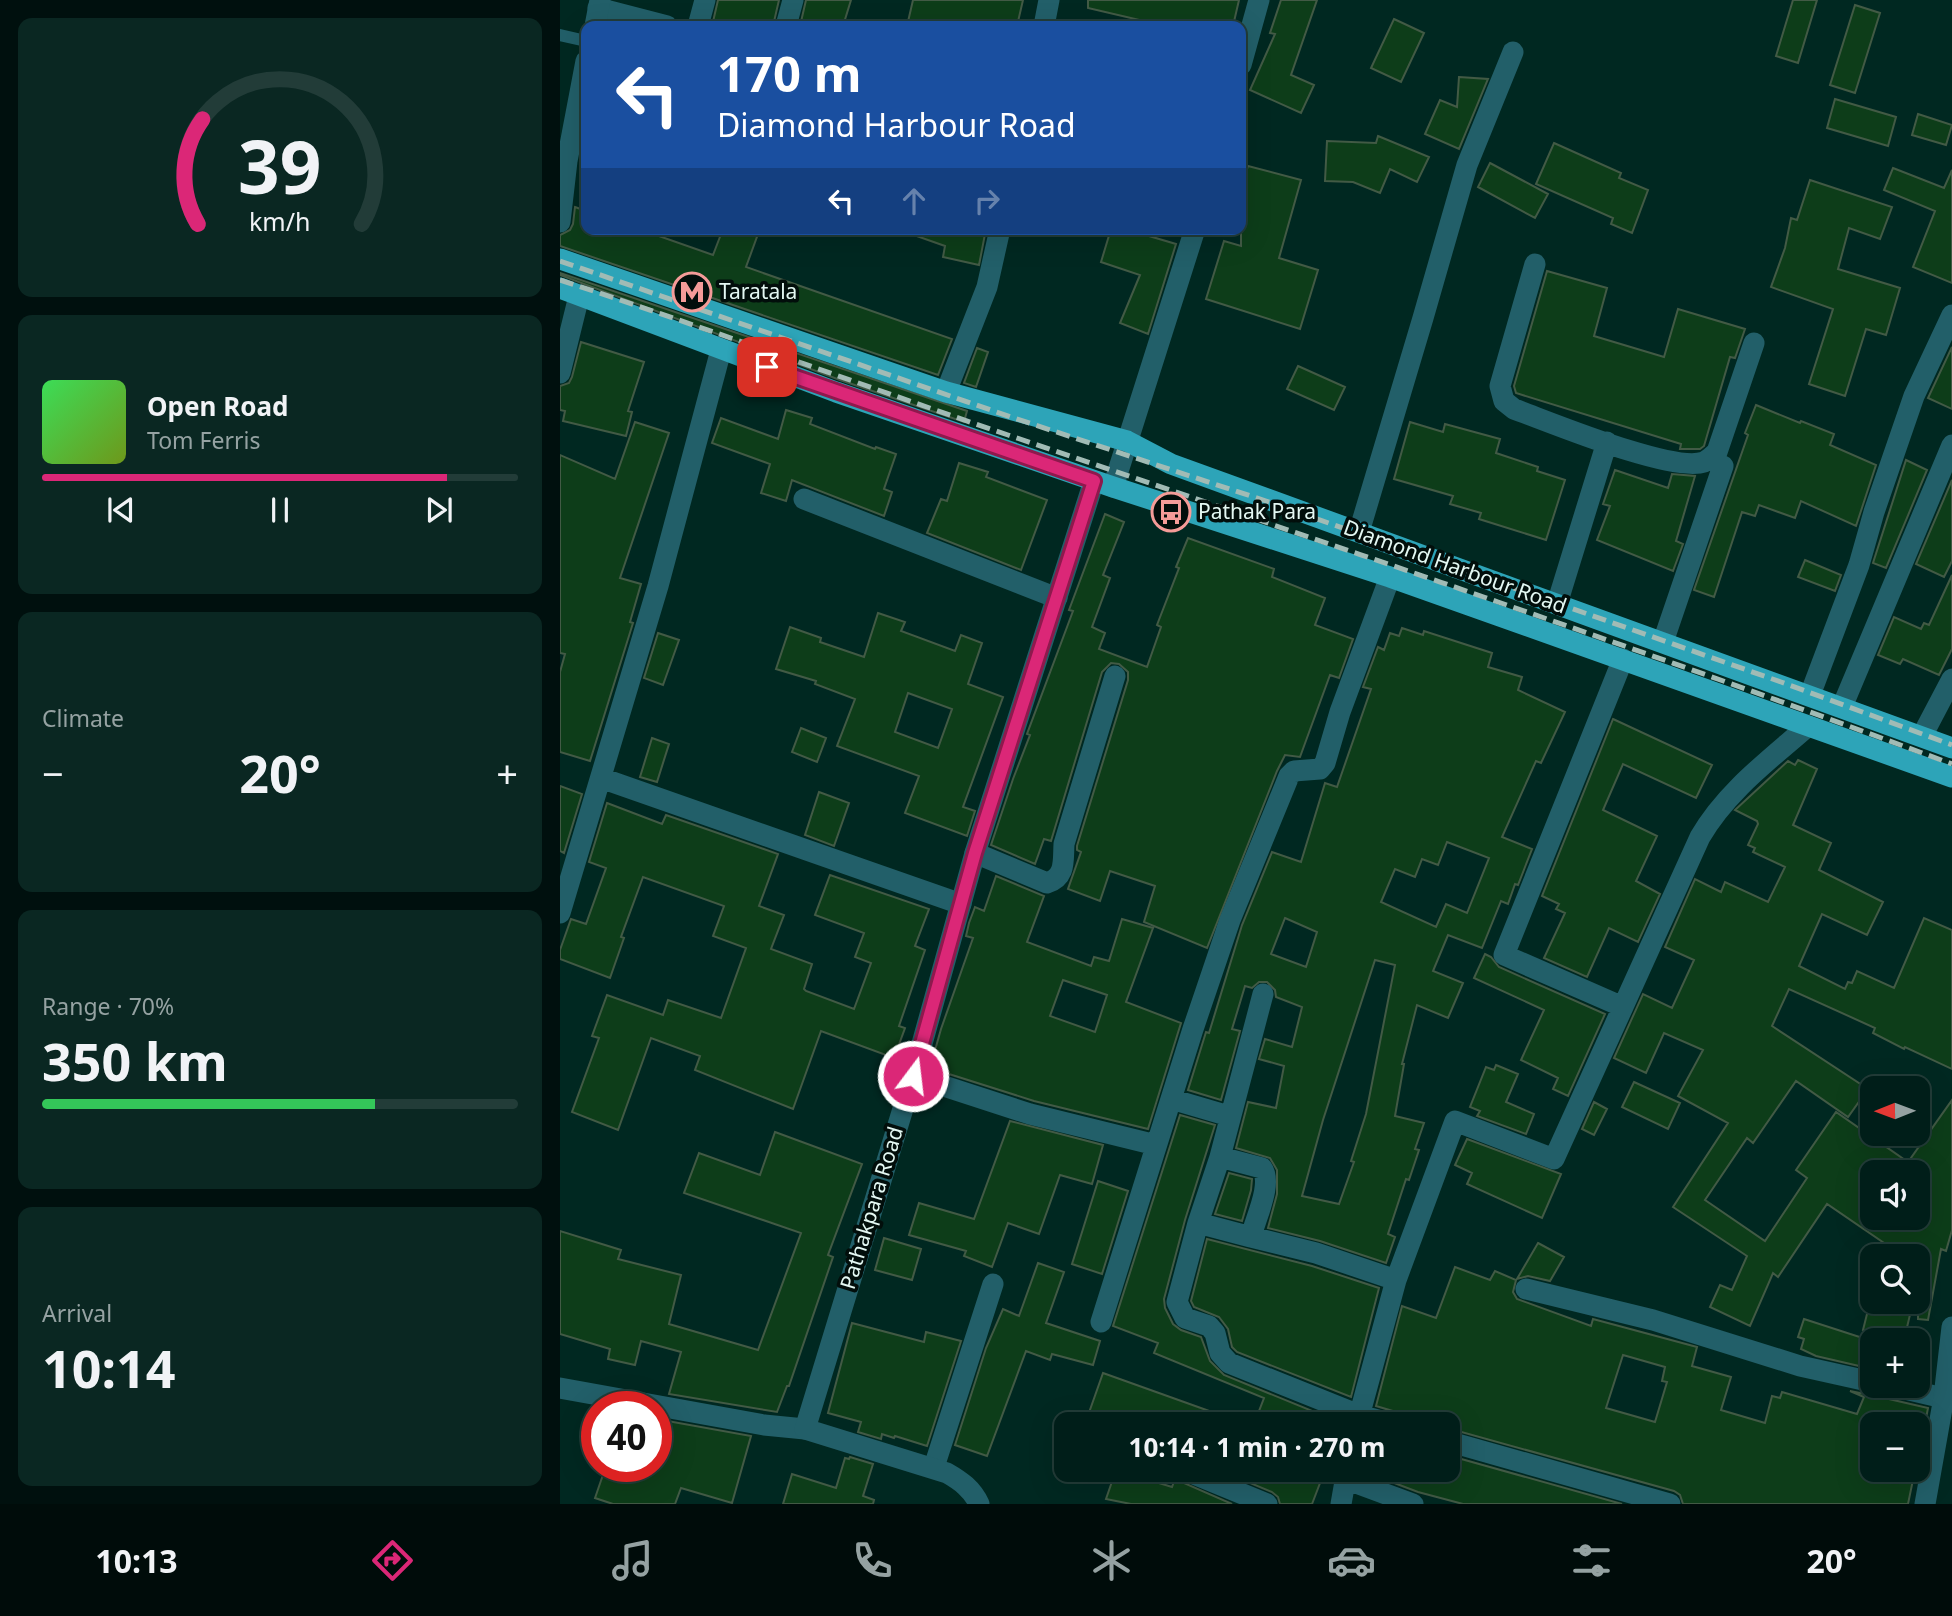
<!DOCTYPE html>
<html lang="en">
<head>
<meta charset="utf-8">
<style>
	body { margin:0; font-family:"Noto Sans",sans-serif; background:#0a2722; color:#f1f3f6; height:100vh; display:flex; flex-direction:column; font-size:26px; white-space:nowrap }
	* { box-sizing:border-box; margin:0 }
	p { font-size:23px; color:#95a2a2 }
	.icon { flex:none; width:38px; height:38px; fill:none; stroke:currentColor; stroke-width:2; stroke-linecap:round; stroke-linejoin:round }
	.map { position:relative; flex:1; overflow:hidden }
	.drawer { display:flex; flex-direction:column; gap:18px; padding:18px; background:#00100e; width:560px }
	.drawer>* { flex:none }
	.guide { position:absolute; left:21px; top:21px; width:665px; height:214px; border-radius:14px; box-shadow:0 7px 28px #0002,0 0 0 2px #223c38; background:#1a4fa0; color:#fff; overflow:hidden }
	.needle { width:46px; rotate:269deg }
	.tools { position:absolute; left:1300px; top:1076px; display:grid; gap:14px }
	.tools a { display:grid; place-items:center; width:70px; height:70px; border-radius:14px; background:#001e19; box-shadow:0 7px 28px #0002,0 0 0 2px #223c38; font-size:35px }
	.speed { position:absolute; left:21px; top:1391px; display:flex; gap:14px; font-size:35px; font-weight:700; text-align:center }
	.speed>* { display:grid; place-content:center; width:91px; height:91px; border-radius:50%; background:#001e19; box-shadow:0 7px 28px #0002,0 0 0 2px #223c38; line-height:1 }
	.speed .limit { border:10px solid #d22; background:#fff; color:#111 }
	.pin { position:absolute; display:grid; place-items:center; width:60px; height:60px; color:#fff; margin:-30px; border-radius:14px; box-shadow:0 4px 10px #0006 }
	.me { position:absolute; width:77px; margin:-38px; rotate:15deg; stroke-linejoin:round; filter:drop-shadow(0 0 5px #0008) }
	.turn { display:flex; align-items:center; gap:24px; height:147px; padding:0 21px; font-size:32px }
	.turn .icon { width:91px; height:91px; stroke-width:2.5 }
	.turn b { display:block; font-size:49px; line-height:60px }
	.lanes { display:flex; align-items:center; height:66px; padding:0 21px; background:#0003; justify-content:center; gap:35px; direction:ltr }
	.lanes .off { opacity:.35 }
	.big { font-size:52px; font-weight:700; line-height:1.1 }
	.drawer .tile { flex:1; display:flex; flex-direction:column; justify-content:center; gap:10px; min-width:0; padding:0 24px; border-radius:14px; background:#0a2722 }
	.drawer .dial { align-items:center; gap:0 }
	.dial svg { height:182px; overflow:visible; fill:none; stroke:#223c38; stroke-width:7; stroke-linecap:round; text-anchor:middle }
	.dial text { fill:#f1f3f6; stroke:none }
	.song { display:flex; align-items:center; gap:21px }
	.cover { width:84px; height:84px; border-radius:10px; background:linear-gradient(135deg,hsl(130 70% 55%),hsl(80 70% 35%)) }
	.played { height:7px; border-radius:4px; background:linear-gradient(90deg,#db2777 85%,#223c38 85%) }
	.keys { display:flex; justify-content:space-around; direction:ltr }
	.heat { display:flex; justify-content:space-between; align-items:center; font-size:38px; direction:ltr }
	.charge { height:10px; border-radius:5px; background:linear-gradient(90deg,#34c759 70%,#223c38 0) }
	.trip { position:absolute; left:494px; top:1412px; width:406px; height:70px; border-radius:14px; background:#001e19; box-shadow:0 7px 28px #0002,0 0 0 2px #223c38; font-weight:700; line-height:70px; text-align:center }
	.tabs { display:flex; height:112px; justify-content:space-around; align-items:center; background:#000c0a; color:#95a2a2 }
	.tabs .icon { width:49px; height:49px }
	.tabs .active { color:#db2777 }
	.tabs b { font-size:32px; color:#f1f3f6 }
	main { display:flex; flex:1; min-height:0 }
	.map>svg:first-child { display:block }
	.building { fill:#0d3d19; stroke:#425a45; stroke-width:2; fill-rule:evenodd }
	.lines { fill:none; stroke-linecap:round; stroke-linejoin:round }
	.service { stroke:#225f69; stroke-width:12 }
	.minor { stroke:#225f69; stroke-width:21 }
	.tertiary { stroke:#225f69; stroke-width:21 }
	.trunk { stroke:#2da4b8; stroke-width:21 }
	.rail { stroke:#a1bbb5; stroke-width:5; stroke-dasharray:14 7; stroke-linecap:butt }
	.route-casing { stroke:#8e194d; stroke-width:18 }
	.route { stroke:#db2777; stroke-width:12 }
	.labels { text-anchor:middle; stroke-width:7; stroke-linejoin:round; paint-order:stroke }
	.poi-label { font-size:21px; fill:#e4f8f3; stroke:#020e0b; text-anchor:start }
	.street-label { font-size:21px; fill:#e4f8f3; stroke:#020e0b }
</style>
</head>
<body>
<main>
<section class="drawer">
<div class="tile dial"><svg viewBox="0 0 100 80">
<path d="M14 69A42 42 0 1 1 86 69"/>
<path d="M14 69A42 42 0 0 1 16 23" stroke="#db2777"/>
<text x="50" y="56" font-size="32" font-weight="700">39</text>
<text x="50" y="72" font-size="11">km/h</text>
</svg></div>
<div class="tile">
<div class="song"><i class="cover"></i><div><b>Open Road</b><p>Tom Ferris</p></div></div>
<div class="played"></div>
<div class="keys"><svg class="icon" aria-label="previous" viewBox="0 0 24 24"><path d="M18 5L8 12l10 7zM5 5v14"/></svg><svg class="icon" aria-label="pause" viewBox="0 0 24 24"><path d="M8 5v14M16 5v14"/></svg><svg class="icon" aria-label="next" viewBox="0 0 24 24"><path d="M6 5l10 7-10 7zM19 5v14"/></svg></div>
</div>
<div class="tile"><p>Climate</p>
<div class="heat"><a>−</a><b class="big">20°</b><a>+</a></div>
</div>
<div class="tile"><p>Range · 70%</p><b class="big">350 km</b><div class="charge"></div></div>
<div class="tile"><p>Arrival</p><b class="big">10:14</b></div>
</section>
<div class="map">
<svg width="1392" height="1504" viewBox="0 0 1392 1504">
	<rect width="100%" height="100%" fill="#002821"/>
	<path class="building" d="M158,0H219L213,26H152Z
		M246,0H291L283,26H240Z
		M353,0H463L457,26H347Z
		M528,0H679L673,26H605L528,8Z
		M721,0H757L731,75L754,85L741,113L690,90L715,34L710,33Z
		M1233,0H1257L1238,63L1216,56Z
		M1295,5L1320,13L1295,93L1270,85Z
		M834,19L864,33L841,82L811,68Z
		M899,77L928,79L899,149L865,134L880,100L897,107Z
		M1275,99L1336,117L1328,146L1267,128Z
		M1358,114L1392,125L1386,145L1352,135Z
		M818,136L869,157L857,182L830,169L820,193L793,182L765,181L767,141L816,143Z
		M994,143L1061,173L1059,178L1088,190L1072,233L1051,224L1053,218L976,184Z
		M930,163L988,194L975,218L918,187Z
		M688,166L741,180L719,258L758,270L740,329L646,299L664,241L681,246V188Z
		M1333,168L1384,188L1392,170V283L1353,267L1375,211L1324,190Z
		M1250,180L1332,207L1320,239L1289,228L1278,269L1340,288L1326,335L1306,329L1285,396L1249,384L1273,309L1211,287L1225,248L1231,218L1237,220Z
		M15,207L26,211V229H79L153,255L163,229H187L198,234L186,267L392,339L378,375L0,246V235L10,230L13,224Z
		M346,229H426L419,265L383,257L385,246L345,232Z
		M551,229H591L589,236L616,244L588,334L560,323L580,275L541,262Z
		M987,271L1047,288L1034,336L1104,357L1118,309L1185,329L1175,358L1170,357L1144,446L1140,449H1120L1121,444L956,393L954,386Z
		M0,273L407,411L404,422L280,380L0,275Z
		M21,342L84,362L68,411L72,412L66,436L3,421L5,411L0,410V386L9,383L12,377Z
		M1392,347V409L1368,398Z
		M417,348L428,352L416,387L404,383Z
		M738,366L785,387L774,410L727,389Z
		M1196,405L1240,423L1241,421L1274,434L1270,445L1316,465L1296,526L1241,501L1235,518L1199,505L1195,516L1182,512L1154,597L1134,590L1188,435L1185,433Z
		M226,410L252,418L250,424L315,449L316,447L336,454L324,489L332,492L324,516L232,480L226,501L201,493L210,464L152,443L161,418L218,439Z
		M75,422L109,433L60,578L81,584L70,622L73,623L30,761L0,752V672L5,654L0,653V455L55,479Z
		M850,422L883,432L885,424L940,439L936,453L978,467L977,471L1005,480L986,540L919,519L921,513L890,504L893,496L834,479Z
		M1346,460L1367,470L1326,568L1313,563Z
		M399,463L428,472L426,477L487,500L461,570L367,533L381,499L387,501Z
		M1055,470L1108,488L1112,474L1135,476L1116,541L1123,544L1113,571L1037,540L1050,506L1043,504Z
		M1392,480V561L1384,577L1356,564Z
		M545,514L564,522L543,575L550,578L532,627L545,633L539,649L587,667L601,627L597,625L619,568L616,567L628,538L714,569L712,577L765,598L755,625L793,639L779,678L770,675L740,757L725,755L717,771L647,948L584,922L595,886L550,871L540,901L508,889L521,852L517,850V846L568,680V672L559,664L551,663L542,672L491,841L484,839L475,864L431,845L453,779L470,735L467,734L513,611L509,610Z
		M1245,560L1281,575L1275,591L1238,577Z
		M1392,575V649L1379,675L1343,659L1340,664L1318,655L1334,617L1361,629L1364,623L1369,625Z
		M318,613L345,622L341,631L395,651L401,635L422,643L408,684L443,697L403,807L415,811L407,836L345,813L359,776L277,746L295,699L255,684L256,681L216,669L230,627L261,638L260,642L304,657ZM348,693L392,709L378,748L335,732Z
		M842,628L863,635L864,631L932,653L928,667L962,677L958,690L1005,712L981,763L976,761L942,837L972,849L958,885L955,884L948,904L941,901L922,948L888,935L873,971L903,983L888,1018L857,1005L842,1064H844L835,1116L864,1123L855,1149L859,1150L849,1180L846,1179L828,1234L835,1237L826,1263L760,1241L708,1228L717,1194V1170L710,1158L676,1148L688,1102L716,1108L724,1066L699,1059L705,1039L732,1047L742,1007L716,997L715,990L707,982H699L692,988L685,986L672,1029L680,1031L661,1100L628,1090L646,1032L649,1033L682,925L712,852L741,862L765,783L777,787L811,689L803,687L818,647L824,650L830,633L839,636ZM887,842L929,858L907,913L886,904L876,927L821,902L835,869L855,877L862,859L878,865ZM725,918L757,932L746,967L711,954ZM815,960L835,965L806,1114L791,1161L794,1162L779,1204L742,1196L763,1120Z
		M98,633L119,640L103,685L84,678Z
		M1053,719L1152,765L1136,798L1063,764L1043,810L1097,836L1076,881L1100,894L1078,942L1049,928L1027,977L984,958L1005,913L996,909L999,904L982,896Z
		M241,728L266,738L257,762L232,752Z
		M92,738L109,744L97,782L80,777Z
		M1238,760L1257,769L1233,825L1271,843L1259,870L1323,902L1307,935L1262,914L1239,966L1285,989L1288,982L1292,983L1297,971L1334,988L1364,918L1392,930V1069L1345,1047L1344,1049L1313,1033L1315,1028L1229,989L1212,1026L1308,1089L1288,1117L1236,1081L1193,1143L1187,1138L1145,1200L1205,1241L1247,1178L1236,1170L1276,1112L1348,1162L1392,1100V1230L1386,1251L1381,1249L1368,1320L1358,1319V1256H1321L1324,1243L1267,1204L1218,1277L1213,1273L1190,1326L1150,1307L1160,1285L1172,1290L1187,1256L1113,1207L1168,1123L1118,1096L1143,1050L1104,1033L1086,1073L1054,1058L1083,994L1112,1008L1134,960L1105,947L1135,879L1161,892L1165,882L1208,902L1225,867L1193,852L1195,848L1188,845L1198,824L1197,821L1175,810L1228,761L1235,765ZM1312,1172H1358V1218H1312Z
		M0,786L22,794L4,853L0,851Z
		M259,792L289,803L274,846L245,835Z
		M47,803L102,824L106,815L218,854L199,906L224,915L211,949L252,964L244,989L246,991L294,1009L311,963L295,957L304,933L255,915L270,875L369,909L355,946L365,950L339,1026L345,1028L334,1058L261,1031L233,1109L135,1070L140,1056L91,1038L58,1130L12,1112L39,1038L32,1036L47,995L103,1015L108,1000L161,1018L186,948L153,936L164,906L83,877L61,937L64,938L50,978L0,959V950L11,919L26,924L46,868L29,862Z
		M436,876L484,896L467,942L531,966L534,957L549,961L562,919L593,928L566,1002L621,1023L588,1129L474,1101L370,1068L381,1029L413,938L406,936L409,923L415,907L424,911ZM503,980L547,995L535,1032L490,1016Z
		M925,954L931,957L939,967L1045,1014L1008,1096L993,1089L998,1078L961,1060L984,1010L914,978Z
		M936,1065L958,1074L946,1102L974,1114L966,1134L917,1116L920,1111L910,1107L926,1067L934,1070Z
		M1074,1082L1120,1103L1108,1129L1062,1107Z
		M1034,1102L1047,1109L1034,1135L1022,1129Z
		M620,1115L655,1125L625,1220L604,1299L605,1308L613,1324L621,1330L641,1337L650,1361L664,1375L784,1424H694L704,1398L594,1353L598,1343L553,1326Z
		M450,1121L543,1145L532,1184L500,1175L479,1234L448,1223L432,1267L404,1256L406,1251L349,1235L359,1203L414,1219Z
		M215,1132L302,1164L268,1255L273,1257L229,1386H227L217,1412L109,1394L121,1352L81,1341L75,1365L48,1359L50,1349L0,1334V1231L61,1250L58,1259L121,1275L109,1324L198,1350L241,1233L124,1193L139,1153L200,1175Z
		M907,1139L1001,1174L982,1218L907,1184L912,1173L895,1165Z
		M669,1173L692,1179L691,1190L682,1221L655,1214Z
		M538,1181L568,1191L542,1274L512,1264Z
		M324,1238L361,1249L352,1280L315,1270Z
		M647,1239L752,1266L819,1288L791,1397L677,1352L672,1347L668,1329L659,1317L634,1307L631,1301Z
		M978,1243L1004,1257L990,1281L968,1276L957,1279Z
		M478,1263L504,1272L486,1323L540,1341L533,1365L492,1354L490,1360L466,1351L427,1456L395,1445L426,1348L443,1309L459,1316Z
		M895,1267L930,1280L935,1271L956,1280L953,1292L957,1299L1031,1326L1033,1319L1137,1347L1132,1366L1171,1377L1161,1410L1205,1423L1212,1396L1220,1398L1222,1392L1297,1414L1304,1397L1290,1391L1310,1395L1321,1392L1329,1399L1368,1408L1365,1424H1312V1470H1355L1348,1504H1123L1120,1495L1114,1491L887,1428V1424H867L848,1416L846,1420L836,1412L816,1406L842,1306L876,1318ZM1063,1355L1105,1367L1102,1381L1107,1382L1095,1422L1046,1408Z
		M1310,1302H1353L1344,1340L1303,1330Z
		M1244,1319L1312,1341V1369L1256,1356L1241,1349L1244,1339L1238,1337Z
		M292,1323L364,1342L366,1332L401,1341L367,1446L335,1436L334,1438L322,1434L321,1439L298,1432L301,1422L268,1413Z
		M543,1373L680,1422V1424H525Z
		M102,1420L191,1436L172,1503L121,1488L115,1504H53L35,1498L46,1466H96V1439Z
		M887,1455L1062,1504H903L858,1492L800,1470H887Z
		M290,1457L313,1464L303,1496L314,1500L313,1504H223L232,1474L276,1488L285,1458L289,1459Z
		M556,1470L612,1487L615,1479L672,1504H571L546,1499Z
		M659,1470H765L752,1504H720L718,1497L712,1492Z"/>
	<g class="lines">
		<path class="service" d="M0,35L26,41"/>
		<path class="minor" d="M38,8L107,26
			M138,26L145,0
			M226,26L233,0
			M484,26L489,0
			M681,65L699,0
			M975,264L940,386L944,401L954,409C990,422 1112,473 1144,462C1148,460 1153,455 1157,452L1194,343
			M0,373L19,296
			M386,392L427,287L440,229
			M553,487L635,229
			M244,499L497,598
			M799,532L863,318L907,165L953,52
			M997,604L1047,442
			M1103,642L1163,466
			M1063,659L944,955L1063,1007
			M1250,695L1299,565L1314,512L1354,396L1392,315
			M1282,707L1392,445
			M1362,736L1392,679
			M41,778L401,904
			M415,853L487,883C506,877 503,861 504,844L555,676
			M0,913L98,586L161,350
			M703,994L660,1157L638,1223L617,1302L625,1318L649,1326L655,1333L660,1353L669,1363L799,1415L832,1424
			M353,1076L470,1114L596,1145
			M611,1099L669,1116
			M660,1157L702,1168C713,1184 695,1219 691,1237L756,1253L836,1280
			M638,1223L691,1237
			M966,1289L1093,1320L1240,1366L1312,1382
			M541,1322L633,1029L670,920L729,776L734,771L760,769L765,763L780,712L830,577
			M1332,1386L1392,1400
			M0,1388L204,1425L245,1429
			M797,1424L836,1280L895,1121L994,1159L1140,837C1166,792 1209,760 1248,726
			M887,1441L1110,1504
			M374,1467L433,1284
			M624,1470L707,1504
			M785,1479L853,1504
			M781,1504L787,1470"/>
		<path class="tertiary" d="M35,26L40,0
			M0,222L7,161L26,61
			M419,1504C412,1489 401,1481 387,1473L245,1429L353,1076L415,853L534,481
			M1365,1504L1384,1397L1392,1327"/>
		<path class="trunk" d="M0,259L386,392L567,441L611,464L1392,748
			M0,288L276,392L553,487L830,577L1392,777"/>
		<path class="rail" d="M0,261L451,417L706,501L1221,682L1392,745
			M0,280C150,329 298,384 448,435C764,542 1079,648 1392,764"/>
	</g>
	<g class="lines">
		<defs>
			<path id="route" d="M207,367L534,481L415,853L353,1076"/>
		</defs>
		<use href="#route" class="route-casing"/>
		<use href="#route" class="route"/>
	</g>
	<defs>
		<symbol id="metro-ring" viewBox="-11 -11 22 22"><circle r="9.5" fill="#020e0b" stroke="#f59b98" stroke-width="1.5"/><path d="M-5.5 5V-5H-3L0 0L3-5H5.5V5H3V-.5L0 4L-3-.5V5Z" fill="#f59b98"/></symbol>
		<symbol id="bus-ring" viewBox="-11 -11 22 22"><circle r="9.5" fill="#020e0b" stroke="#f59b98" stroke-width="1.5"/><path d="M-5-6H5V4H4V6H2V4H-2V6H-4V4H-5ZM-3.5-4V0h7V-4ZM-3.5 1.2v1.5H-2V1.2ZM2 1.2v1.5H3.5V1.2Z" fill="#f59b98"/></symbol>
	</defs>
	<g fill-rule="evenodd">
		<use href="#metro-ring" x="110" y="270" width="44" height="44"/>
		<use href="#bus-ring" x="589" y="490" width="44" height="44"/>
	</g>
	<g class="labels">
		<g class="poi-label">
			<text x="159" y="299">Taratala</text>
			<text x="638" y="519">Pathak Para</text>
		</g>
		<g class="street-label">
			<text transform="translate(895 567) rotate(20)" y="7">Diamond Harbour Road</text>
			<text transform="translate(312 1208) rotate(-73)" y="7">Pathakpara Road</text>
		</g>
	</g>
</svg>
<div class="tools">
<a><svg class="needle" viewBox="-14 -14 28 28"><path d="M0-13l5 13h-10z" fill="#e53935"/><path d="M0 13l5-13h-10z" fill="#95a2a2"/></svg></a>
<a><svg class="icon" aria-label="sound" viewBox="0 0 24 24"><path d="M4 9h4l5-4v14l-5-4H4zM17 9q2 3 0 6"/></svg></a>
<a><svg class="icon" aria-label="search" viewBox="0 0 24 24"><circle cx="10" cy="10" r="6"/><path d="M15 15l6 6"/></svg></a>
<a>+</a>
<a>−</a>
</div>
<div class="speed"><div class="limit">40</div></div>
<div class="pin" style="left:207px;top:367px;background:#d93025"><svg class="icon" aria-label="arrive" viewBox="0 0 24 24"><path d="M6 21V4h12l-3 4 3 4H6"/></svg></div>
<svg class="me" style="left:353px;top:1076px" viewBox="-20 -20 40 40"><circle r="17" fill="#db2777" stroke="#fff" stroke-width="3"/><path d="M0-11L8 9 0 5-8 9z" fill="#fff"/></svg>
<div class="trip">10:14 · 1 min · 270 m</div>
<div class="guide">
<div class="turn"><svg class="icon" aria-label="left" viewBox="0 0 24 24"><path d="M17 20v-9H6M10 6l-5 5 5 5"/></svg><div><b>170 m</b>Diamond Harbour Road</div></div>
<div class="lanes"><svg class="icon" aria-label="left" viewBox="0 0 24 24"><path d="M17 20v-9H6M10 6l-5 5 5 5"/></svg><svg class="icon off" aria-label="ahead" viewBox="0 0 24 24"><path d="M12 20V5M6 11l6-6 6 6"/></svg><svg class="icon off" aria-label="right" viewBox="0 0 24 24"><path d="M7 20v-9h11M14 6l5 5-5 5"/></svg></div>
</div>
</div>
</main>
<nav class="tabs">
<b>10:13</b>
<svg class="icon active" aria-label="directions" viewBox="0 0 24 24"><path d="M12 3l9 9-9 9-9-9zM9 14v-3h6M13 9l2 2-2 2"/></svg>
<svg class="icon" aria-label="music" viewBox="0 0 24 24"><path d="M9 18V5l10-2v13"/><circle cx="6" cy="18" r="3"/><circle cx="16" cy="16" r="3"/></svg>
<svg class="icon" aria-label="phone" viewBox="0 0 24 24"><path d="M5 4h4l2 5-3 2q2 4 5 5l2-3 5 2v4C11 20 4 13 5 4z"/></svg>
<svg class="icon" aria-label="climate" viewBox="0 0 24 24"><path d="M12 3v18M4 7l16 10M4 17L20 7"/></svg>
<svg class="icon" aria-label="car" viewBox="0 0 24 24"><path d="M5 17H2v-5l4-1 3-4h7l3 4 3 1v5h-3M9 17h6M6 11h13"/><circle cx="7" cy="17" r="2"/><circle cx="17" cy="17" r="2"/></svg>
<svg class="icon" aria-label="filters" viewBox="0 0 24 24"><path d="M4 7h16M4 17h16"/><circle cx="9" cy="7" r="2"/><circle cx="15" cy="17" r="2"/></svg>
<b>20°</b>
</nav>
</body>
</html>
